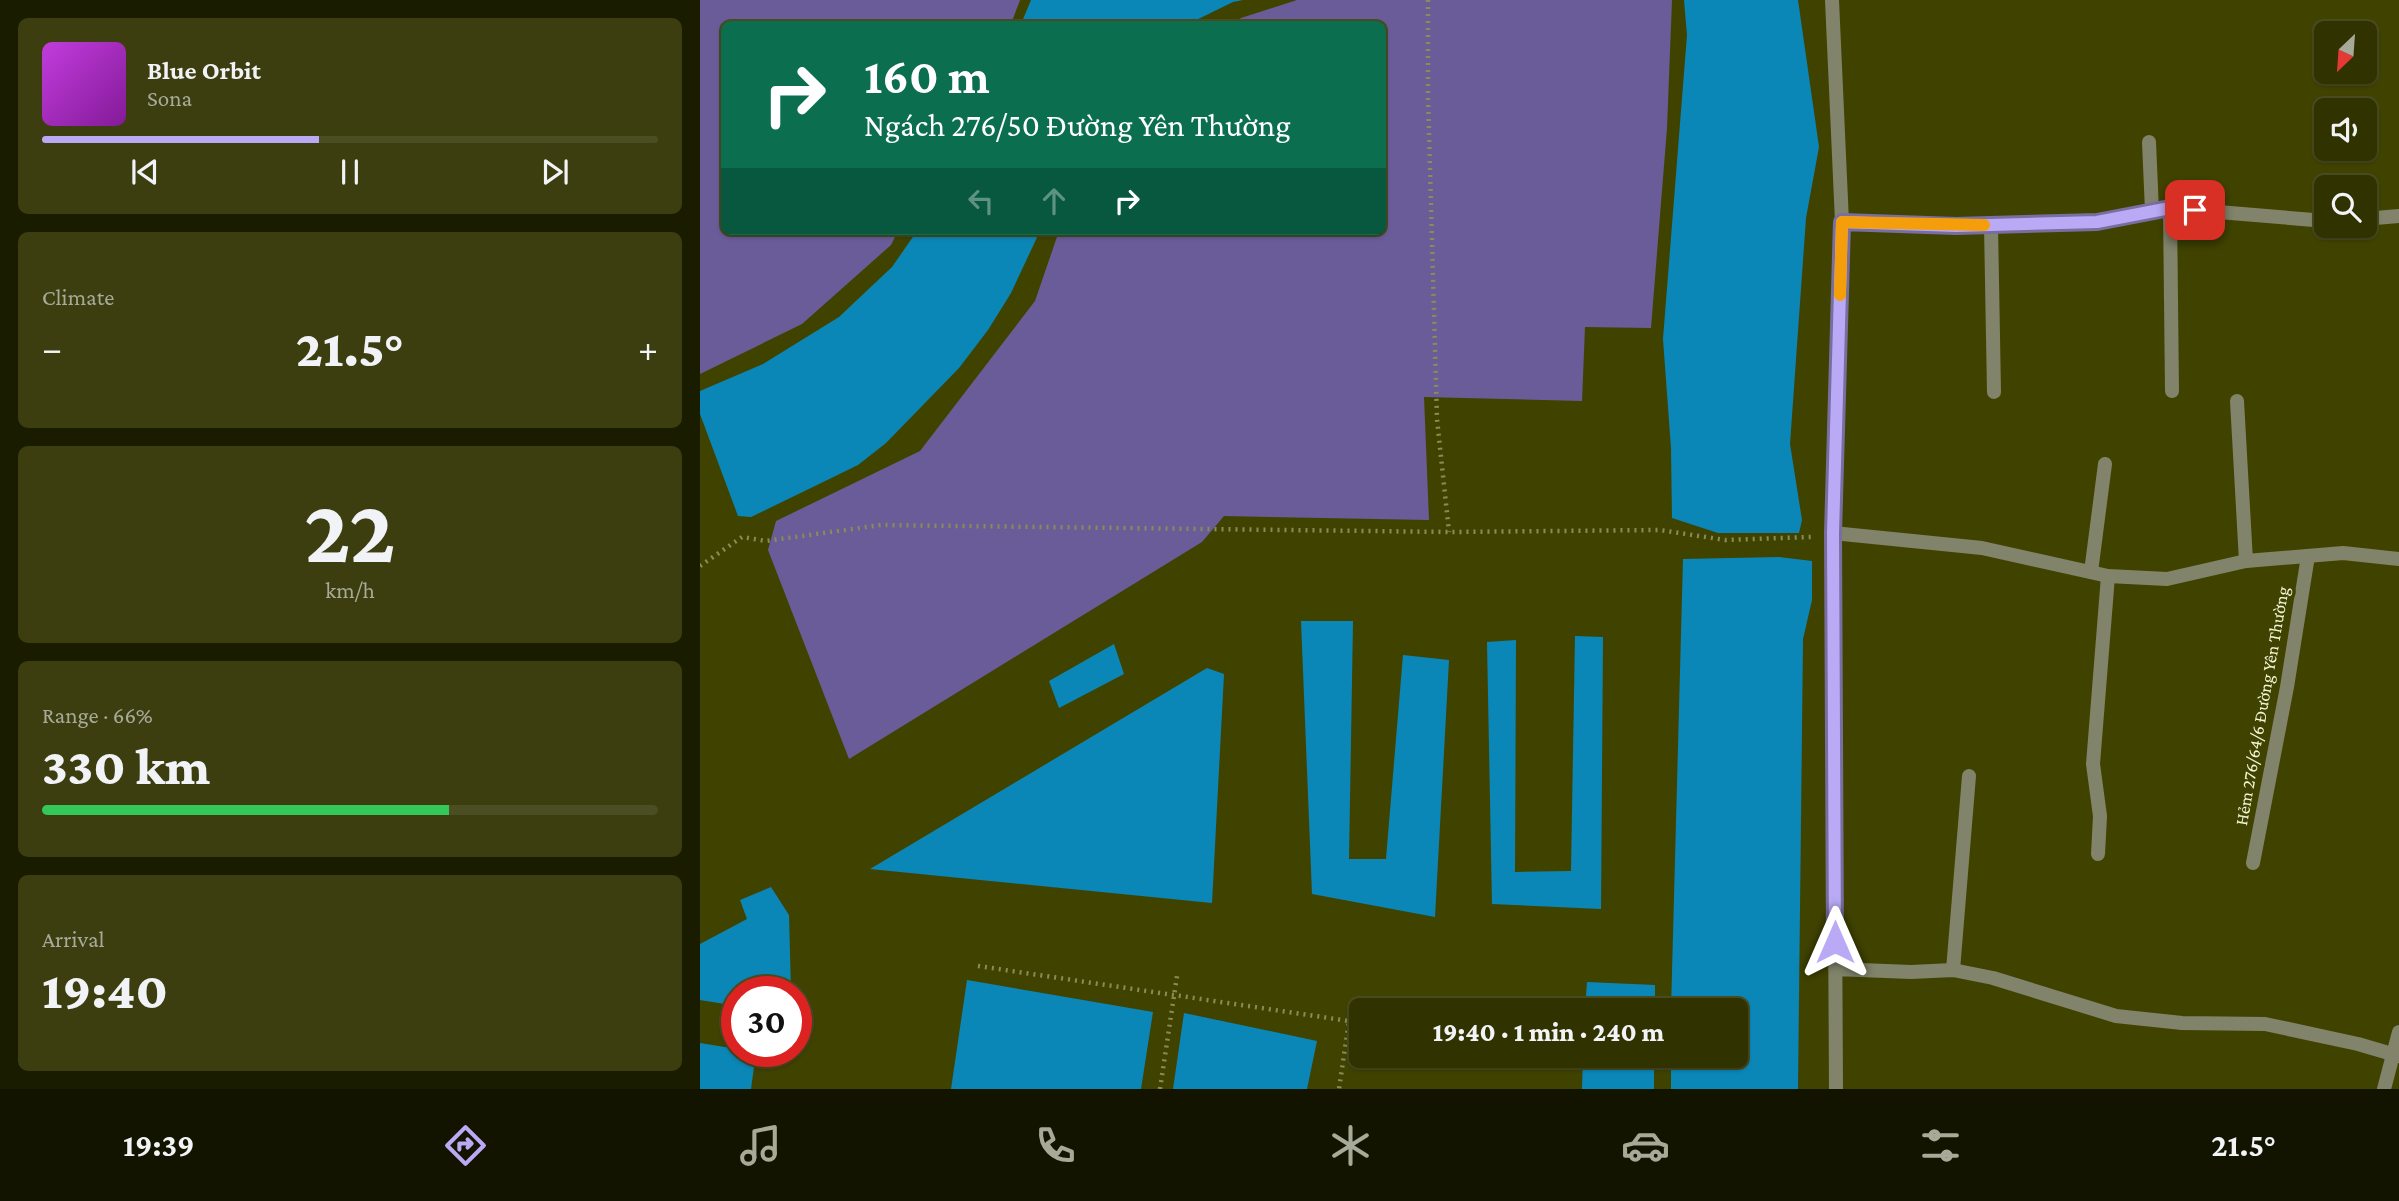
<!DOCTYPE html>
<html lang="en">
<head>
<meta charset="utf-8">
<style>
	body { margin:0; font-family:"Crimson Pro",serif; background:#3c3e0f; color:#f1f3f6; height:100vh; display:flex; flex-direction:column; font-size:26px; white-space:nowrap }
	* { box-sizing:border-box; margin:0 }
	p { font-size:23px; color:#a8aa99 }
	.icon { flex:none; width:38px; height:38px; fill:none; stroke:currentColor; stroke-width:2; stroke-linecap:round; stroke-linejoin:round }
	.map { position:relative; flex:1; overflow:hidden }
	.drawer { display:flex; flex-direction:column; gap:18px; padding:18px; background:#1a1c00; width:700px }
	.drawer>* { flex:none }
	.banner { position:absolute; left:21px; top:21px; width:665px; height:214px; border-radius:10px; box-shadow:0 2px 5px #0004,0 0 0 2px #4b4d22; background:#0b6e4f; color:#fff; overflow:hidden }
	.needle { width:46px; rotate:205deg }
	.controls { position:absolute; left:1614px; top:21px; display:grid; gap:14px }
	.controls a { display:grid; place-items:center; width:63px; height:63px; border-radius:10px; background:#303200; box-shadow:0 2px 5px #0004,0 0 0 2px #4b4d22; font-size:35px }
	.speed { position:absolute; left:21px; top:976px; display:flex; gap:14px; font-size:35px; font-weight:700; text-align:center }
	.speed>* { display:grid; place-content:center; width:91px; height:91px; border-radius:50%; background:#303200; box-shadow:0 2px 5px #0004,0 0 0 2px #4b4d22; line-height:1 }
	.speed .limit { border:10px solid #d22; background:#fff; color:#111 }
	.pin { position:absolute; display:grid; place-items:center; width:60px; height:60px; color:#fff; margin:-30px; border-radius:14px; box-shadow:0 4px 10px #0006 }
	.me { position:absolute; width:77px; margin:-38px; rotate:0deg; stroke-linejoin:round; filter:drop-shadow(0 0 5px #0008) }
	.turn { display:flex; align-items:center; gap:24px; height:147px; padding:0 28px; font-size:32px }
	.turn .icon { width:91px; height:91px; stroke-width:2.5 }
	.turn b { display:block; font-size:49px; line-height:60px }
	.lanes { display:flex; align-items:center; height:66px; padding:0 28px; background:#0003; justify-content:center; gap:35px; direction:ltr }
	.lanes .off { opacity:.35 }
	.big { font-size:52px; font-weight:800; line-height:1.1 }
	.drawer .tile { flex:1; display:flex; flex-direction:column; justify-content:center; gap:10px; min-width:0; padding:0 24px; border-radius:10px; background:#3c3e0f }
	.drawer .dial { align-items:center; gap:0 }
	.dial b { font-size:91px; line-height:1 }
	.song { display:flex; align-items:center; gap:21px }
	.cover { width:84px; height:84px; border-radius:10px; background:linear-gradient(135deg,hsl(290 70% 55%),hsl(290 70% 35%)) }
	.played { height:7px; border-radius:4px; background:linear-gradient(90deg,#baaaf6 45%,#4b4d22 45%) }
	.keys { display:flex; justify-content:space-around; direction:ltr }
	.heat { display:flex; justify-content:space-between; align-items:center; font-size:38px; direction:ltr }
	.charge { height:10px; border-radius:5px; background:linear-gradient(90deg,#34c759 66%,#4b4d22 0) }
	.trip { position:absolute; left:649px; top:998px; width:399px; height:70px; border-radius:10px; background:#303200; box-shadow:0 2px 5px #0004,0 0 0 2px #4b4d22; font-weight:800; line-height:70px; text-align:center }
	.tabs { display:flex; height:112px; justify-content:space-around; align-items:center; background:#131400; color:#a8aa99 }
	.tabs .icon { width:49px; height:49px }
	.tabs .current { color:#baaaf6 }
	.tabs b { font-size:32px; color:#f1f3f6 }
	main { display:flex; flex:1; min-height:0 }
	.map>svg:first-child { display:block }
	.green { fill:#6a5c99 }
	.water { fill:#0b87b7 }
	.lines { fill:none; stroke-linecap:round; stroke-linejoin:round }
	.path { stroke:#898c58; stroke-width:4.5; stroke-dasharray:2 5; stroke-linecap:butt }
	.lane { stroke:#81846a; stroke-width:14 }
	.street { stroke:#81846a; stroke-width:14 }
	.route-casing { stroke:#796ea0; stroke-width:18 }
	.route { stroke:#baaaf6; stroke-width:12 }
	.slow { stroke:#f59e0b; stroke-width:12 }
	.labels { text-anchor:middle; stroke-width:7; stroke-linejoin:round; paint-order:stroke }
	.street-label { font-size:18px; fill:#f2f6d7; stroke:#404300 }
</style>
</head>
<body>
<main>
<section class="drawer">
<div class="tile">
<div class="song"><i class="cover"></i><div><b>Blue Orbit</b><p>Sona</p></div></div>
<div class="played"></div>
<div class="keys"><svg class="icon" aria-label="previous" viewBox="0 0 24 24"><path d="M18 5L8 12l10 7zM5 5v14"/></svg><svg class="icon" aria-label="pause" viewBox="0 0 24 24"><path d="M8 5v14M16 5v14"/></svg><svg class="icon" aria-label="next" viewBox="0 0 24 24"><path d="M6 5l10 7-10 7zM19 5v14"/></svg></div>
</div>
<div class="tile"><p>Climate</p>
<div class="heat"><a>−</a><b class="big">21.5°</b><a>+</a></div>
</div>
<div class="tile dial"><b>22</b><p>km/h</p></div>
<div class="tile"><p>Range · 66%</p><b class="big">330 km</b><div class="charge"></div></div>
<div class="tile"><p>Arrival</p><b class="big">19:40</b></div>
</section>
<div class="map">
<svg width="1699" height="1089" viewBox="0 0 1699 1089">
	<rect width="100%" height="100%" fill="#404300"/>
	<path class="green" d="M0,0H320L311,24H24V231H198L191,245L102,324L0,374Z
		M597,0H972L967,128L951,328L885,327L882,401L724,397L729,520L524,516L502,542L149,759L68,550L76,521L220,451L335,301L359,231H682V24H532L541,18Z"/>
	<path class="water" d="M331,0H543L533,2L488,24H321Z
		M984,0H1098L1119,147L1106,218L1090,444L1102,520L1099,533H1018L972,518L971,448L963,339L987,35Z
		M217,231H340L311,293L288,330L259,368L186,443L158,465L117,485L51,517L38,516L0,414V391L63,364L139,317L192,267Z
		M1079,557L1112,561V600L1103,639L1098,1089H971V1055H1036V1010H971L983,559Z
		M601,621H653L649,859H686L703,655L749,660L735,917L612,894Z
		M875,636L903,637L901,909L792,904L787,642L816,640L815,872L871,871Z
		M414,644L424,674L359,708L349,681Z
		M507,668L524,674L512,903L170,869Z
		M71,887L89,915L91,992H37V1006L0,1000V944L47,919L40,900Z
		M267,980L453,1012L441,1089H251Z
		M887,982L955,985V1010H885Z
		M484,1013L617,1041L607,1089H473Z
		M0,1043L37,1049V1052H56L51,1089H0Z
		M883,1055H954V1089H882Z"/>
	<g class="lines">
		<path class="path" d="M728,0V96L737,419L749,532
			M0,566L42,537L66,541L181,525L749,532L960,530L1025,540L1111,537
			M278,966L649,1021L639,1089
			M460,1089L477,976"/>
		<path class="lane" d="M1449,142L1452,211
			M1470,208L1472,391
			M1291,225L1294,392
			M1537,401L1546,561
			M1391,572L1405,464
			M1398,854L1400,816L1393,764L1408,576
			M1553,863L1587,687L1608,556
			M1253,970L1269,776
			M1684,1089L1699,1032"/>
		<path class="street" d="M1132,0L1142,222L1133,533L1136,1089
			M1664,219L1699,216
			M1142,222L1256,226L1397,222L1470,208L1626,221
			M1133,533L1282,548L1408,576L1467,579L1546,561L1643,553L1699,559
			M1135,969L1211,972L1253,970L1293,978L1416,1016L1482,1023L1565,1024L1658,1044L1699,1056"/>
	</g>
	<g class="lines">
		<defs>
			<path id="route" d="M1135,942L1133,533L1142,222L1256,226L1397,222L1470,208L1495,210"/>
		</defs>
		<use href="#route" class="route-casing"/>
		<use href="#route" class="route"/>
		<path class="slow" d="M1140,295L1142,222L1284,225"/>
	</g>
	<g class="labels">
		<g class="street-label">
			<text transform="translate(1562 706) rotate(-80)" y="6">Hẻm 276/64/6 Đường Yên Thường</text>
		</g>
	</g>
</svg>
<div class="controls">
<a><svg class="needle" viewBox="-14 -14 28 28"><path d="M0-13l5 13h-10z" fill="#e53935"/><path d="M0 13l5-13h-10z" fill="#a8aa99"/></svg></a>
<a><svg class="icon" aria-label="sound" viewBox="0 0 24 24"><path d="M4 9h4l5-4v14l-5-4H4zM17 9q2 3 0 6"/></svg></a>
<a><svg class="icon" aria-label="search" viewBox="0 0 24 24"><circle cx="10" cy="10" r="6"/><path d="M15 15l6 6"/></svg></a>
</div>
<div class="speed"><div class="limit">30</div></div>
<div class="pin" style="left:1495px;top:210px;background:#d93025"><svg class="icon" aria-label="arrive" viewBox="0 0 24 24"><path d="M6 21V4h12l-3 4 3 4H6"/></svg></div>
<svg class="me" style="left:1135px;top:942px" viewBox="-20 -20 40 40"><path d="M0-17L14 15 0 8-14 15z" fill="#baaaf6" stroke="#fff" stroke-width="4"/></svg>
<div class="trip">19:40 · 1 min · 240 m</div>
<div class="banner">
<div class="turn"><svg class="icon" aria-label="right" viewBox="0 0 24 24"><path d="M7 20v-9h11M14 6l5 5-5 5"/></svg><div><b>160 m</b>Ngách 276/50 Đường Yên Thường</div></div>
<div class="lanes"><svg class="icon off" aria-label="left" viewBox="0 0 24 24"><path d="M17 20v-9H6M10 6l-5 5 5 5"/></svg><svg class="icon off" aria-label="ahead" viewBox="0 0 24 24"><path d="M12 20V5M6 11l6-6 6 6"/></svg><svg class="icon" aria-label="right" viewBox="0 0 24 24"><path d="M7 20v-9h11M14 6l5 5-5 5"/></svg></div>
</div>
</div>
</main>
<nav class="tabs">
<b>19:39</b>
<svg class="icon current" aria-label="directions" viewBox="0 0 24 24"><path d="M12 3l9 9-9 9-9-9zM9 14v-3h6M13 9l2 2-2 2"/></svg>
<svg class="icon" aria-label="music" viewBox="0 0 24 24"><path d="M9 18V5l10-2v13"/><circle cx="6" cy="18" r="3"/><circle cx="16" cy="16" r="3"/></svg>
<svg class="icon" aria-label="phone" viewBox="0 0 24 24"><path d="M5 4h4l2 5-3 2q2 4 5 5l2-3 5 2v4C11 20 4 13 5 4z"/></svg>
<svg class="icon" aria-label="climate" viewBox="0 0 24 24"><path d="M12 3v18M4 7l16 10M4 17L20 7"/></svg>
<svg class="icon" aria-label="car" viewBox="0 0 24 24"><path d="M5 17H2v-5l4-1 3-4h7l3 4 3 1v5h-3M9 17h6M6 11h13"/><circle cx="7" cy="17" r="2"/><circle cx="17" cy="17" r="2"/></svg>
<svg class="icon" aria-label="filters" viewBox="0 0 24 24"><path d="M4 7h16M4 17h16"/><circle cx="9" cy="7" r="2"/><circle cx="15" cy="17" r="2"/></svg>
<b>21.5°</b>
</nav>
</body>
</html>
